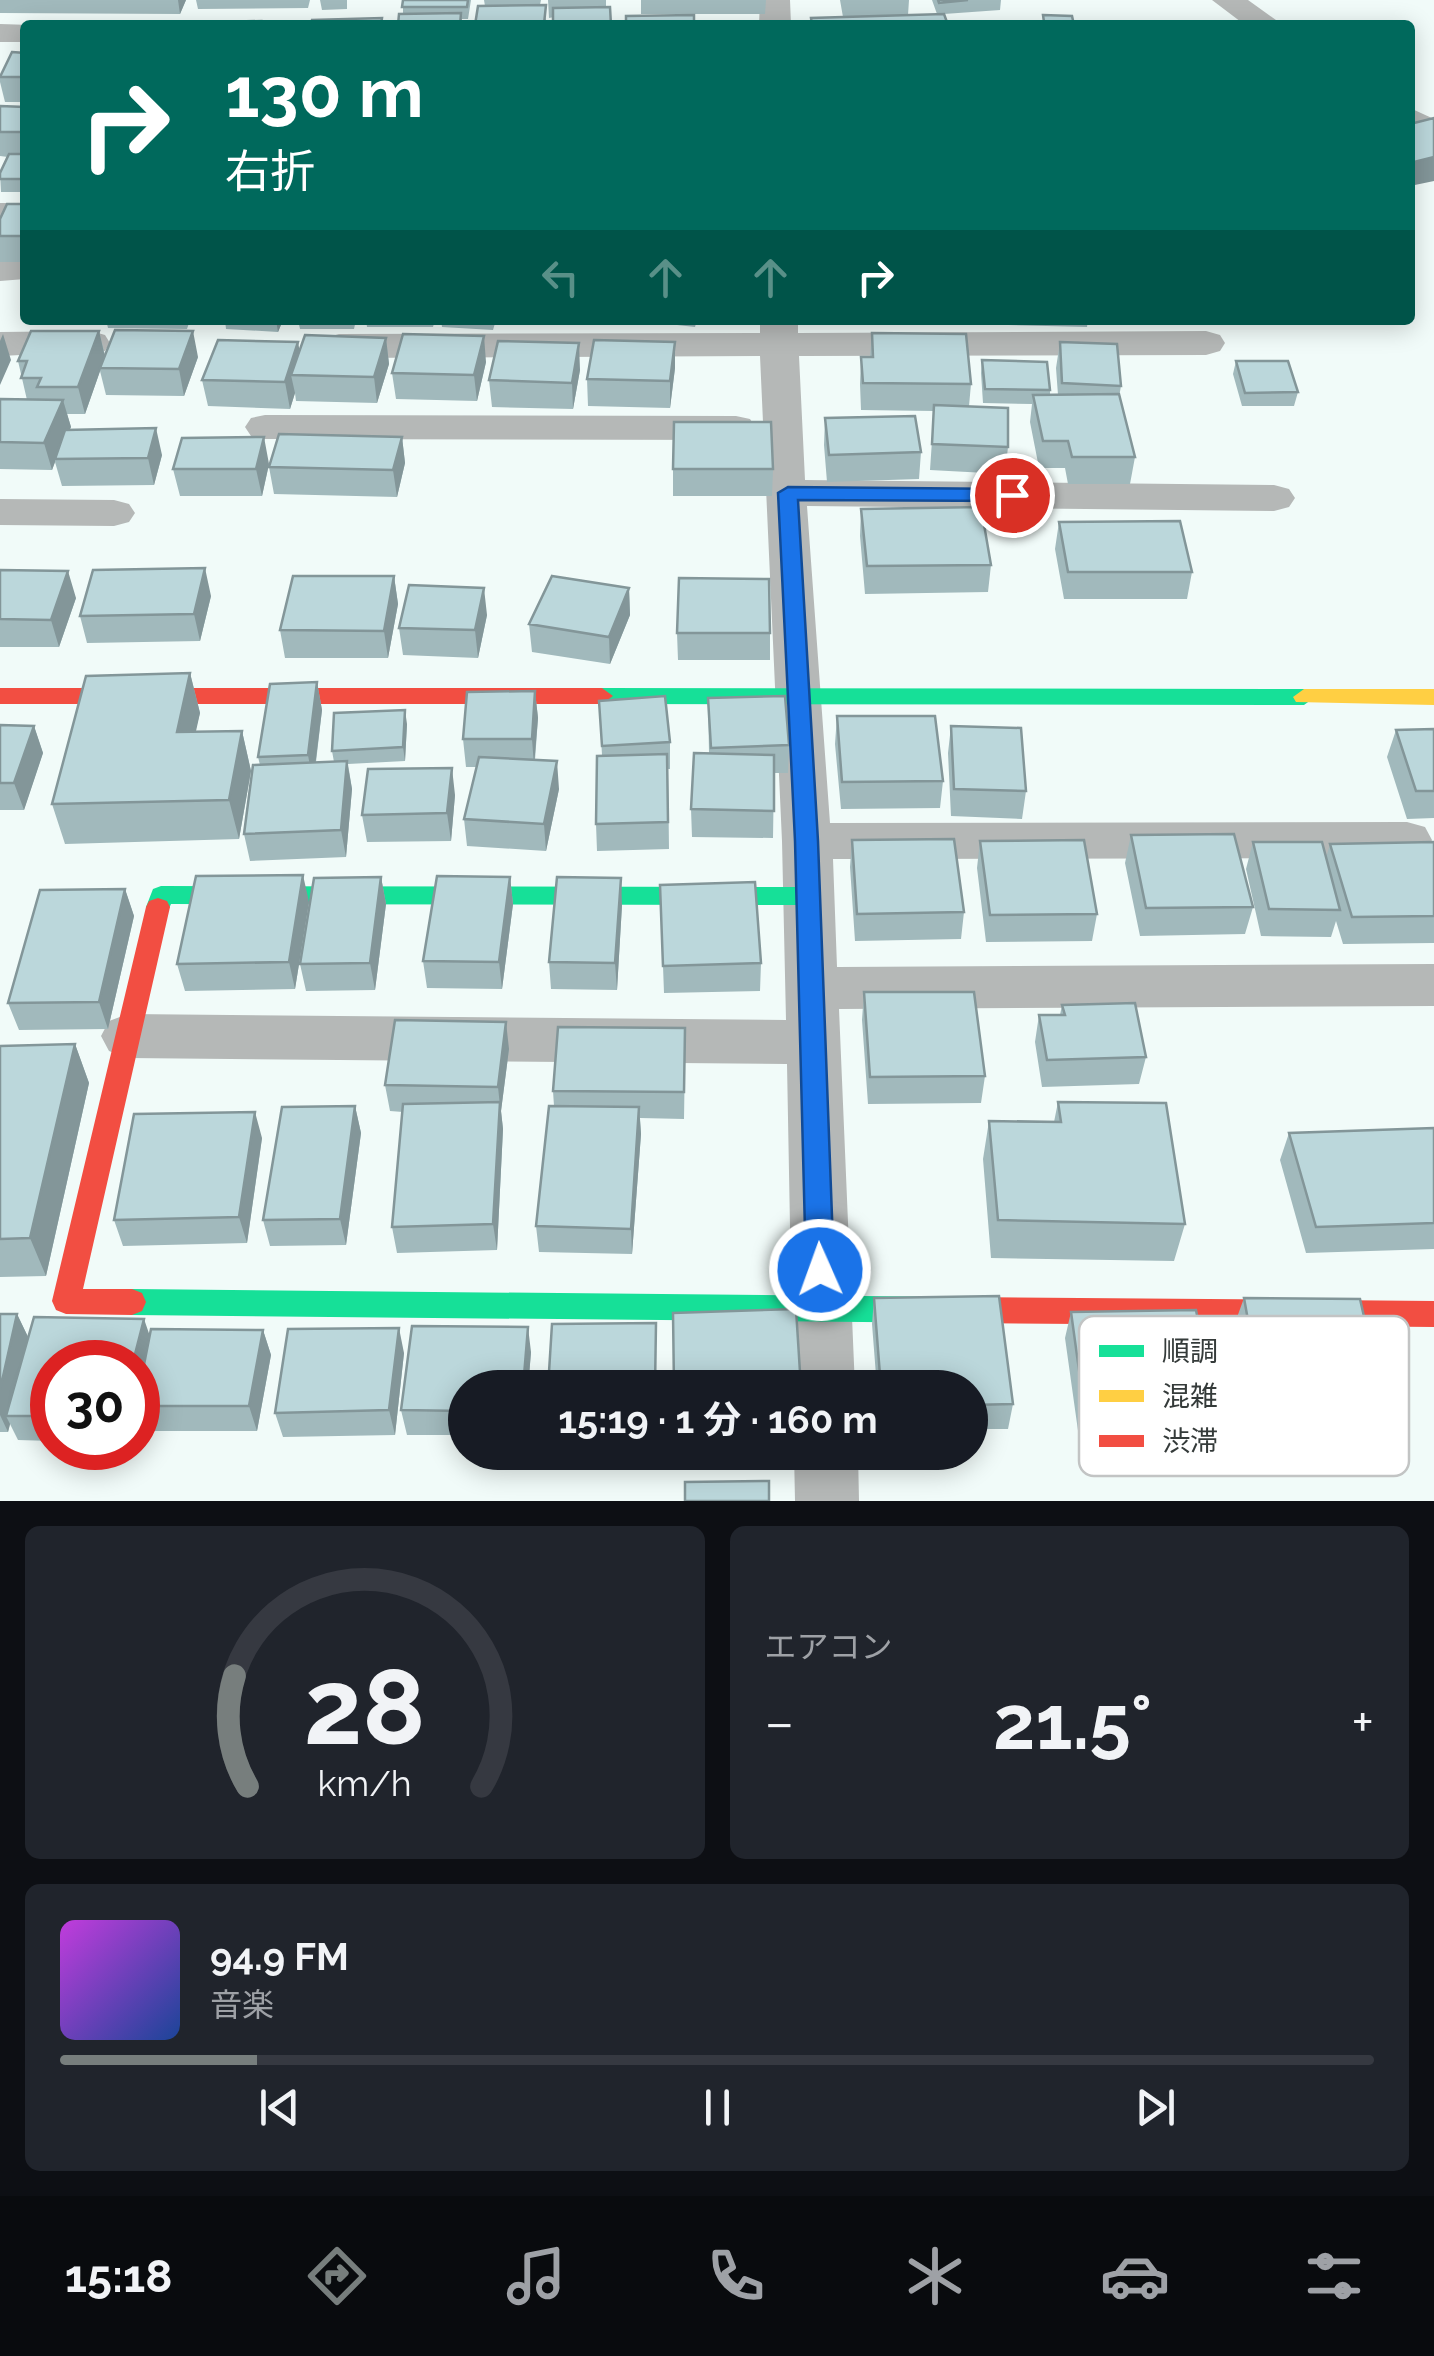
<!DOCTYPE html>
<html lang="ja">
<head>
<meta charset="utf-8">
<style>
	body { margin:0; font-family:Raleway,"Noto Sans JP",sans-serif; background:#20242c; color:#f1f3f6; height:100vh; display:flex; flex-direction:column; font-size:38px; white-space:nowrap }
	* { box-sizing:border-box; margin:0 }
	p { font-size:32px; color:#9ea1a6 }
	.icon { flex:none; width:55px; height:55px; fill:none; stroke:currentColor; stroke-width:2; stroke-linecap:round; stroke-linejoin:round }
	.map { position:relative; height:1501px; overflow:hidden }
	.drawer { display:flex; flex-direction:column; gap:25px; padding:25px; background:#0d0f14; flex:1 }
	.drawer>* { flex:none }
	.hud { position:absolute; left:20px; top:20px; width:1395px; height:305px; border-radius:10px; box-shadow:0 5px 25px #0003; background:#00695c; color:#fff; overflow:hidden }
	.speed { position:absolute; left:30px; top:1340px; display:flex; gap:20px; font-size:50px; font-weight:700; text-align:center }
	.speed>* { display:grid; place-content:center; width:130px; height:130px; border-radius:50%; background:#171b24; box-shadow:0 5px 25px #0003; line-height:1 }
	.speed .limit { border:15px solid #d22; background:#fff; color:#111 }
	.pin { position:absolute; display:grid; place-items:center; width:85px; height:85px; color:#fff; margin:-42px; border:5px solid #fff; border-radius:50%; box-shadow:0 2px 10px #0007 }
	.me { position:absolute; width:110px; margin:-55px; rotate:358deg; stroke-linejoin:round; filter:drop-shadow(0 0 8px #0008) }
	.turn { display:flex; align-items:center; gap:35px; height:210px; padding:0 40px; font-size:45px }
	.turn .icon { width:130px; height:130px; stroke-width:2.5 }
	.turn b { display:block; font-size:70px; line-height:85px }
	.lanes { display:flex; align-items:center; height:95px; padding:0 40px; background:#0003; justify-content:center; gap:50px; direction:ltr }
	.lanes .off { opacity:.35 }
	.big { font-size:75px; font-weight:700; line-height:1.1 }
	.drawer .widget { flex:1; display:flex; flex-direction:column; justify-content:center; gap:15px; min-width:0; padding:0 35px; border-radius:15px; background:#20242c }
	.drawer .dial { align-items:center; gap:0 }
	.dial svg { height:260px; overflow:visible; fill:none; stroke:#363941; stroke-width:7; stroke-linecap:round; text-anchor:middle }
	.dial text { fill:#f1f3f6; stroke:none }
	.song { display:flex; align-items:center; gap:30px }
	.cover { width:120px; height:120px; border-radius:15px; background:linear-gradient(135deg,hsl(290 70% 55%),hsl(220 70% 35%)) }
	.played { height:10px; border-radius:5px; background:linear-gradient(90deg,#777e7d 15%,#363941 15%) }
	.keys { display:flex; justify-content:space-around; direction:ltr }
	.heat { display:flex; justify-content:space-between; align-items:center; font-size:55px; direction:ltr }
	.drawer .tiles { flex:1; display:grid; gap:25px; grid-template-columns:1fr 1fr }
	.widget:last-child { grid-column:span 2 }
	.trip { position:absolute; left:448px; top:1370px; width:540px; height:100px; border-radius:50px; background:#171b24; box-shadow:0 5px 25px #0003; font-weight:700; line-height:100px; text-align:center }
	.menu { display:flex; height:160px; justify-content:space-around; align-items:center; background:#090b0e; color:#9ea1a6 }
	.menu .icon { width:70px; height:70px }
	.menu .current { color:#777e7d }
	.menu b { font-size:45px; color:#f1f3f6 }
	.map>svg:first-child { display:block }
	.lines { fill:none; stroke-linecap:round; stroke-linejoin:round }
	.street { fill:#b5b8b7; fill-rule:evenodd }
	.fast { fill:#16e098; fill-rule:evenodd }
	.slow { fill:#ffcf43; fill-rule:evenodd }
	.jam { fill:#f24e42; fill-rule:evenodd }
	.wall { fill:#a1b9bc }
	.shaded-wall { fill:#839699 }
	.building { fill:#bbd7db; stroke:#839699; stroke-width:2.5 }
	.route { fill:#1a73e8; stroke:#114b97; stroke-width:2.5 }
	.key { fill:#fff; stroke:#c2c4c4; stroke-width:2.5 }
	.key-label { font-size:28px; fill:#353b3a }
</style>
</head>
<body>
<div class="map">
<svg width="1434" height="1501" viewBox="0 0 1434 1501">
	<rect width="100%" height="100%" fill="#f1fbf9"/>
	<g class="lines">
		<path class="street" d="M760,0H790L791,25H759Z
			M1212,0H1248L1283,25H1245Z
			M0,24L31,25H25V42H0Z
			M1410,108L1434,119V144L1410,133Z
			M0,203H25V225H0Z
			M0,259L25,261V279L0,281Z
			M760,320H798V333L1206,331L1220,335L1225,343L1220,351L1206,355L799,356L805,480L1274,485L1289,489L1295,498L1289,507L1274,511L807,506L830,823L1407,822L1425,827L1432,840L1425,853L1407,858L833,859L837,967L1434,964V1006L839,1009L855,1388H793L787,1064L128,1058L109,1051L101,1036L109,1021L128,1014L786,1020L782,841L760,356L339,358L325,354L320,346L325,338L339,334L760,333Z
			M91,331L105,335L110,343L105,351L0,356V332Z
			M265,415L736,416L750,419L756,428L750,437L736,440L265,439L251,436L245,427L251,418Z
			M0,499L114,500L129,504L135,513L129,522L114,526L0,525Z
			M794,1452H858L859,1501H795Z"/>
		<path class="fast" d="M602,688L1304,689L1315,697L1304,705L602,704L591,696Z
			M161,886L808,887L817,890L820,896L817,902L808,905L171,904L167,913H149L146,907L153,889Z
			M132,1289L963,1297L973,1301L977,1310L973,1319L963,1323L132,1315L122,1311L118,1302L122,1293Z"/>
		<path class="slow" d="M1304,689H1434V705L1296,702L1293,697Z"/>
		<path class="jam" d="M0,688H602L613,696L602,704H0Z
			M158,898L167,901L170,907L83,1289H132L142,1293L146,1302L142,1311L132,1315L66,1314L56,1310L52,1301L146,907L149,901Z
			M963,1297L1434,1301V1327L963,1323L953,1319L949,1310L953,1301Z"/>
	</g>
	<path class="wall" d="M0,0H186L180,14L0,13Z
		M196,0H310L308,8L198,9Z
		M320,0H347V9L322,10Z
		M403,0H471L468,19H462V25H398L403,14Z
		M484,0H541L540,5L548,25H475L485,6Z
		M548,0H606V7L549,18Z
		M641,0H766L765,14H641Z
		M840,0H909L908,15L937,14L932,0H1001L1000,10L944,14L948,25H811V18L843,17Z
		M25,53V102H5L0,82V75Z
		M0,106L25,107V192H1L0,173L8,157L0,156Z
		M25,204V262H0V219Z
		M106,320H190L187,329L108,328Z
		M225,320H283L278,332L226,329Z
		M298,320H356L354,329H300Z
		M366,320H435L433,327H367Z
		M441,320H496L493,330L442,327Z
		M632,320H697L695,327Z
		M1008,320H1088L1087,327L1008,325Z
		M99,331L105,355L198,357L184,396L106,395L100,371L85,414H67L71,427L70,429L162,455L154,485L62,486L55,462L52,470L0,469V399L27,400L18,361Z
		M872,333L971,384L969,406L1008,447L1005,474L930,470L934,411L861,410L860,384L861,357H870Z
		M386,338L389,364L377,403L296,401L295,393L290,409L208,406L202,380L300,351Z
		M675,342V368L670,408L588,406L587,379Z
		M1060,342L1121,386L1119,397L1135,457L1130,484H1068L1065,468H1039L1030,422L1032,404L983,403L981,373L982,360L1050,390V395H1058L1056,368Z
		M1236,361L1298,392L1294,406H1242L1233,374Z
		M486,362L477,401L396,399L392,373Z
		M580,370L573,409L492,407L489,380Z
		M825,418L921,452L919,479L827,482L824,445Z
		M402,437L405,463L397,497L274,494L269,467Z
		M269,464L262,496H180L173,469Z
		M673,469H773L772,496H673Z
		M861,509L991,565L988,592L865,594L860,536Z
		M1059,522L1192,572L1187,599H1064L1055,549Z
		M0,570L76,598L59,647H0Z
		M394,576L398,604L388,658H285L280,630Z
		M629,588L630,615L610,664L532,652L529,624Z
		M211,596L200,641L87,643L80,616Z
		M487,615L478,658L403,655L399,628Z
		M677,633H770V660H678Z
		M190,673L200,713L195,732L242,731L251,771L239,839L65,844L52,804Z
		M317,682L322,710L316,762H334L332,751L407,724L405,761L348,764L352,789L346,857L250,861L244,834L260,765L258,757Z
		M535,691L538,718L535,760L559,789L546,851L467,846L464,819L477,767H466L463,739Z
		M708,698L789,745L788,773H774L773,838L692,837L691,809L709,753Z
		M599,701L670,742V769H668L669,849L597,851L596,824L602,755Z
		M837,716L943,781L940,808L841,809L835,744Z
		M0,725L34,726L43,753L24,810H0Z
		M951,726L1026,791L1022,819L951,816L948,753Z
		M1434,729V818L1407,819L1387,757L1396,730Z
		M455,795L451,841L367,842L362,815Z
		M1131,835L1253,907L1245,934L1140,936L1125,863Z
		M852,840L964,912L961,939L855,941L850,867Z
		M980,841L1097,914L1092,941L986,942L977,868Z
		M1253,842L1326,858L1330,844L1434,842V943L1343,944L1336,921L1331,937L1261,936L1246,869Z
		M381,877L386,904L375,990L306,991L300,964Z
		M510,877L513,904L502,989L427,988L423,961Z
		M660,885L761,963L760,991L664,993Z
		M125,889L134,916L108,1029L19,1030L8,1003Z
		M309,902L295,989L185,991L177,964Z
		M622,905L617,990L551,989L549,962Z
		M864,992L985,1076L981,1103L868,1104L862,1020Z
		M1062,1005L1146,1057L1139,1084L1042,1087L1035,1042L1039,1015H1060Z
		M75,1044L89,1083L46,1276L0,1277V1046Z
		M509,1049L501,1111L503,1129L497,1250L397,1253L392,1227L403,1112L390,1111L385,1085Z
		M685,1054L684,1119L640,1118L641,1134L632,1254L539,1252L536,1226L554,1106L553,1091Z
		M1058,1102L1185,1224L1174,1261L991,1258L983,1159L989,1121L1054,1122Z
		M355,1106L361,1133L346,1245L270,1246L263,1220Z
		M1434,1128V1249L1306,1253L1280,1160L1289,1133Z
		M262,1138L247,1243L123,1246L114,1220Z
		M874,1298L1013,1404L1008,1429H970V1388H877L872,1324Z
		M1244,1298L1388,1422L1377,1447L1256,1445L1235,1323Z
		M1071,1312L1217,1419L1209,1444L1080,1445L1065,1338Z
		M0,1314H17L28,1337L150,1336L263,1330L271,1355L257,1431H145L138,1412V1362H52V1441L18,1440L10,1424L8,1432H0Z
		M531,1352L528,1388H465V1435H407L401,1410Z
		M404,1353L395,1435L283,1437L275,1413Z"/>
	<path class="shaded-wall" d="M178,0H186L180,14Z
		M1434,157V181L1410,186V163Z
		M276,320H283L278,332Z
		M99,331L105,357L85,414L78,387Z
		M193,331L198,357L184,396L179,369Z
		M3,334L11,360L0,385V341Z
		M484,336L486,362L477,401L474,375Z
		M386,338L389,364L377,403L374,377Z
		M298,342L303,369L291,375L295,393L290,409L285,382Z
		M675,342V368L670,408V381Z
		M579,343L580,370L573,409L572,383Z
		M63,400L71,427L56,459H55V462L52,470L44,443Z
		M156,428L162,455L154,485L148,458Z
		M264,437L269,464L262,496L256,469Z
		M402,437L405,463L397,497L393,470Z
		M205,568L211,596L200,641L194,614Z
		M68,571L76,598L59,647L51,620Z
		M394,576L398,604L388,658L384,631Z
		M484,588L487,615L478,658L475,630Z
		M629,588L630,615L610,664L609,637Z
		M190,673L200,713L187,772L177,732Z
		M317,682L322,710L313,783L308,755Z
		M535,691L538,718L534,766L532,739Z
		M405,710L407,724L405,761L403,747Z
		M34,726L43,753L24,810L14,783Z
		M242,731L251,771L239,839L229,800Z
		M347,761L352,789L346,857L341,830Z
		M557,761L559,789L546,851L544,824Z
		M452,768L455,795L451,841L447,813Z
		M303,875L309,902L295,989L289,962Z
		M381,877L386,904L375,990L370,963Z
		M510,877L513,904L502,989L499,962Z
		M621,878L622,905L617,990L615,963Z
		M125,889L134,916L108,1029L99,1002Z
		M506,1022L509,1049L501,1111L503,1129L497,1250L493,1224L500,1106L498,1087Z
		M75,1044L89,1083L46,1276L30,1238Z
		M355,1106L361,1133L346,1245L340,1219Z
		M639,1107L641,1134L632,1254L631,1229Z
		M255,1112L262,1138L247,1243L239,1217Z
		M17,1314L29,1339L6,1416L10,1424L8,1432L0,1415V1390Z
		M144,1319L153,1345L138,1406V1362H133Z
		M528,1327L531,1352L528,1388H523Z
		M399,1328L404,1353L395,1435L389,1410Z
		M263,1330L271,1355L257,1431L249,1406Z"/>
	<path class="building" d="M403,0H468L467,7H402Z
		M938,0H968L939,3Z
		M546,5L544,24L475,25L478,6Z
		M610,7L611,25H553V8Z
		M461,13L460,25H398L399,14Z
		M944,14L948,25H812L811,18Z
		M694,15V25H626V16Z
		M1043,15L1072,16L1074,25H1009V22H1044Z
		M382,18L381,25H311L312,20Z
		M261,21L260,25H215L216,22Z
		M12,52L25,53V77H0Z
		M0,106L25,107V132H0Z
		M1434,118V157L1410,163V124Z
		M9,154H25V179H0V173Z
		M7,204H25V236H0V219Z
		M115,330L193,331L179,369L100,368Z
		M31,331H99L78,387H37L41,378H21L27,361H18Z
		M872,333L966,334L971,384L863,383L861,357H873Z
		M403,334L484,336L474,375L392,373Z
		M305,335L386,338L374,377L291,375Z
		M218,340L298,342L285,382L202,380Z
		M594,340L675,342L670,381L587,379Z
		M498,341L579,343L572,383L489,380Z
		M1060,342L1117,344L1121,386L1062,383Z
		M982,360L1047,362L1050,390L985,389Z
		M1236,361H1288L1298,392L1245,393Z
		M1119,394L1135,457H1072L1068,441H1043L1033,395Z
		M0,399L63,400L44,443L0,442Z
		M934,405L1008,408V447L932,444Z
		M915,416L921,452L829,455L825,418Z
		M674,422H771L773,469H673Z
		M156,428L148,458L55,459L65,430Z
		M279,434L402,437L393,470L269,467Z
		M264,437L256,469H173L182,438Z
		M981,507L991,565L867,566L861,509Z
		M1180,521L1192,572H1068L1059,522Z
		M205,568L194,614L80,616L93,570Z
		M0,570L68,571L51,620L0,619Z
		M293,576H394L384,631L280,630Z
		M552,576L629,588L609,637L529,624Z
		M679,578L769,579L770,633H677Z
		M409,585L484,588L475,630L399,628Z
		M190,673L177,732L242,731L229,800L52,804L86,676Z
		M317,682L308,755L258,757L270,684Z
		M535,691L532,739H463L467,692Z
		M665,696L670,742L602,746L599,701Z
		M785,696L789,745L711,748L708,698Z
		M405,710L403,747L332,751L334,713Z
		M837,716H935L943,781L842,782Z
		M0,725L34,726L14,783H0Z
		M951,726L1021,728L1026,791L954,789Z
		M1434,729V791H1416L1396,730Z
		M694,753L774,755V811L691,809Z
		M667,754L668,822L596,824L597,756Z
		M479,757L557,761L544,824L464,819Z
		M347,761L341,830L244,834L253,765Z
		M452,768L447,813L362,815L368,769Z
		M1234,834L1253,907L1146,908L1131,835Z
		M954,839L964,912L857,914L852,840Z
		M1084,840L1097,914L990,915L980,841Z
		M1253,842H1322L1340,910L1269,909Z
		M1434,842V916L1352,917L1330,844Z
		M303,875L289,962L177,964L196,876Z
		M437,876L510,877L499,962L423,961Z
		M381,877L370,963L300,964L314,878Z
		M557,877L621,878L615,963L549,962Z
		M755,882L761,963L663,966L660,885Z
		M125,889L99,1002L8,1003L40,890Z
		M864,992H974L985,1076L870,1077Z
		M1135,1003L1146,1057L1047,1060L1039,1015H1065L1062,1005Z
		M395,1020L506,1022L498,1087L385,1085Z
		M558,1027L685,1028L684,1092L553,1091Z
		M75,1044L30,1238L0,1239V1046Z
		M500,1102L493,1224L392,1227L403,1104Z
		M1058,1102L1166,1103L1185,1224L998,1220L989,1121L1061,1122Z
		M355,1106L340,1219L263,1220L282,1107Z
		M549,1106L639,1107L631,1229L536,1226Z
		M255,1112L239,1217L114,1220L134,1114Z
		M1434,1128V1223L1316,1227L1289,1133Z
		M999,1296L1013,1404L970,1405V1388H881L874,1298Z
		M1244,1298L1360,1299L1388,1422L1266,1420Z
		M796,1309L801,1388H674L673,1313Z
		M1196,1310L1217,1419L1086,1421L1071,1312Z
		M0,1314H17L0,1390Z
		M34,1317L144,1319L133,1362H52V1416H6Z
		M656,1323L655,1388H548L552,1324Z
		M412,1326L528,1327L523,1388H465V1411L401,1410Z
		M399,1328L389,1410L275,1413L288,1329Z
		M151,1329L263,1330L249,1406H138V1395Z
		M769,1481V1501H685V1482Z"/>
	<path class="route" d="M788,487L1012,489L1022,495L1012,501L798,500L818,841L834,1270L830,1279L820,1283L810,1279L806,1270L795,841L778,493Z"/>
	<rect x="1079" y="1316" width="330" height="160" rx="15" class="key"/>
	<rect x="1099" y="1345" width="45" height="12" fill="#16e098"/>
	<rect x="1099" y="1390" width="45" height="12" fill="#ffcf43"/>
	<rect x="1099" y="1435" width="45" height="12" fill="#f24e42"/>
	<g class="key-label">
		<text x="1162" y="1361">順調</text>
		<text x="1162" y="1406">混雑</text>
		<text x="1162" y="1451">渋滞</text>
	</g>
</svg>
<div class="speed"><div class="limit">30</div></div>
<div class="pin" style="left:1012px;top:495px;background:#d93025"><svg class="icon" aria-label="arrive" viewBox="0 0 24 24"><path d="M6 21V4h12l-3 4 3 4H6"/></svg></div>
<svg class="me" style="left:820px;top:1270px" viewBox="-20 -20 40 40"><circle r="17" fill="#1a73e8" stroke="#fff" stroke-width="3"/><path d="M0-11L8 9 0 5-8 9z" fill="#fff"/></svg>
<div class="trip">15:19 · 1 分 · 160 m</div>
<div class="hud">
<div class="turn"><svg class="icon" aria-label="right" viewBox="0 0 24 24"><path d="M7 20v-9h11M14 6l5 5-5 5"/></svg><div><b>130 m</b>右折</div></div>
<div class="lanes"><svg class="icon off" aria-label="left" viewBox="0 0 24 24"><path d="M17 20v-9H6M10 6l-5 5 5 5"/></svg><svg class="icon off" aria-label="ahead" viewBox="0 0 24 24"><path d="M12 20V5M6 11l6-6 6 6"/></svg><svg class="icon off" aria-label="ahead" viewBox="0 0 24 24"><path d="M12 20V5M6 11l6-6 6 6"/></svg><svg class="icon" aria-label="right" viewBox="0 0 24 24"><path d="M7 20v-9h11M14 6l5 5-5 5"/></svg></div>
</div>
</div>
<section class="drawer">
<div class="tiles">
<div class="widget dial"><svg viewBox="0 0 100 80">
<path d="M14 69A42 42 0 1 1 86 69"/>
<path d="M14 69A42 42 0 0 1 10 35" stroke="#777e7d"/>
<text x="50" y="56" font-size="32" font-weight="700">28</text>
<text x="50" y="72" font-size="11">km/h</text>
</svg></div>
<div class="widget"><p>エアコン</p>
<div class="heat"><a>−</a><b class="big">21.5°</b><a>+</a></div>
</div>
<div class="widget">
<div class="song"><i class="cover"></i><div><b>94.9 FM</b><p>音楽</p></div></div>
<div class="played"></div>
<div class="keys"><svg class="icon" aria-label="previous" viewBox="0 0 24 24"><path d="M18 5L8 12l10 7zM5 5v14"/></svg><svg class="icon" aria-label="pause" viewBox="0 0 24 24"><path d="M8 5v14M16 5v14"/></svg><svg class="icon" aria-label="next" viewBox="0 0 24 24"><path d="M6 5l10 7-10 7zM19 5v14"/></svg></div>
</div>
</div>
</section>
<nav class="menu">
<b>15:18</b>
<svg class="icon current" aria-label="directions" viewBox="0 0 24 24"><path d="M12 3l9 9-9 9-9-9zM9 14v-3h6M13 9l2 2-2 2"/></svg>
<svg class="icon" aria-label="music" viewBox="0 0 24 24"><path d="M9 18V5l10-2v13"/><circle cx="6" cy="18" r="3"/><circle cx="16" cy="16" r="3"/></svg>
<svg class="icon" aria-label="phone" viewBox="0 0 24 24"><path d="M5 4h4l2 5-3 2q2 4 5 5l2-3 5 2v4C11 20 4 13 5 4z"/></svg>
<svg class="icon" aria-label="climate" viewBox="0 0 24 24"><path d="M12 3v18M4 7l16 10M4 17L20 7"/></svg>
<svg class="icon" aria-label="car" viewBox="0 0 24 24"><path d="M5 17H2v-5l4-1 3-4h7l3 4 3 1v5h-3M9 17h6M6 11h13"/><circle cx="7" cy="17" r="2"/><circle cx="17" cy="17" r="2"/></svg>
<svg class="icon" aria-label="filters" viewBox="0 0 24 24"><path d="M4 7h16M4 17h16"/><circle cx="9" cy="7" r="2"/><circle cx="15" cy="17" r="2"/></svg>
</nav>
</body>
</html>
